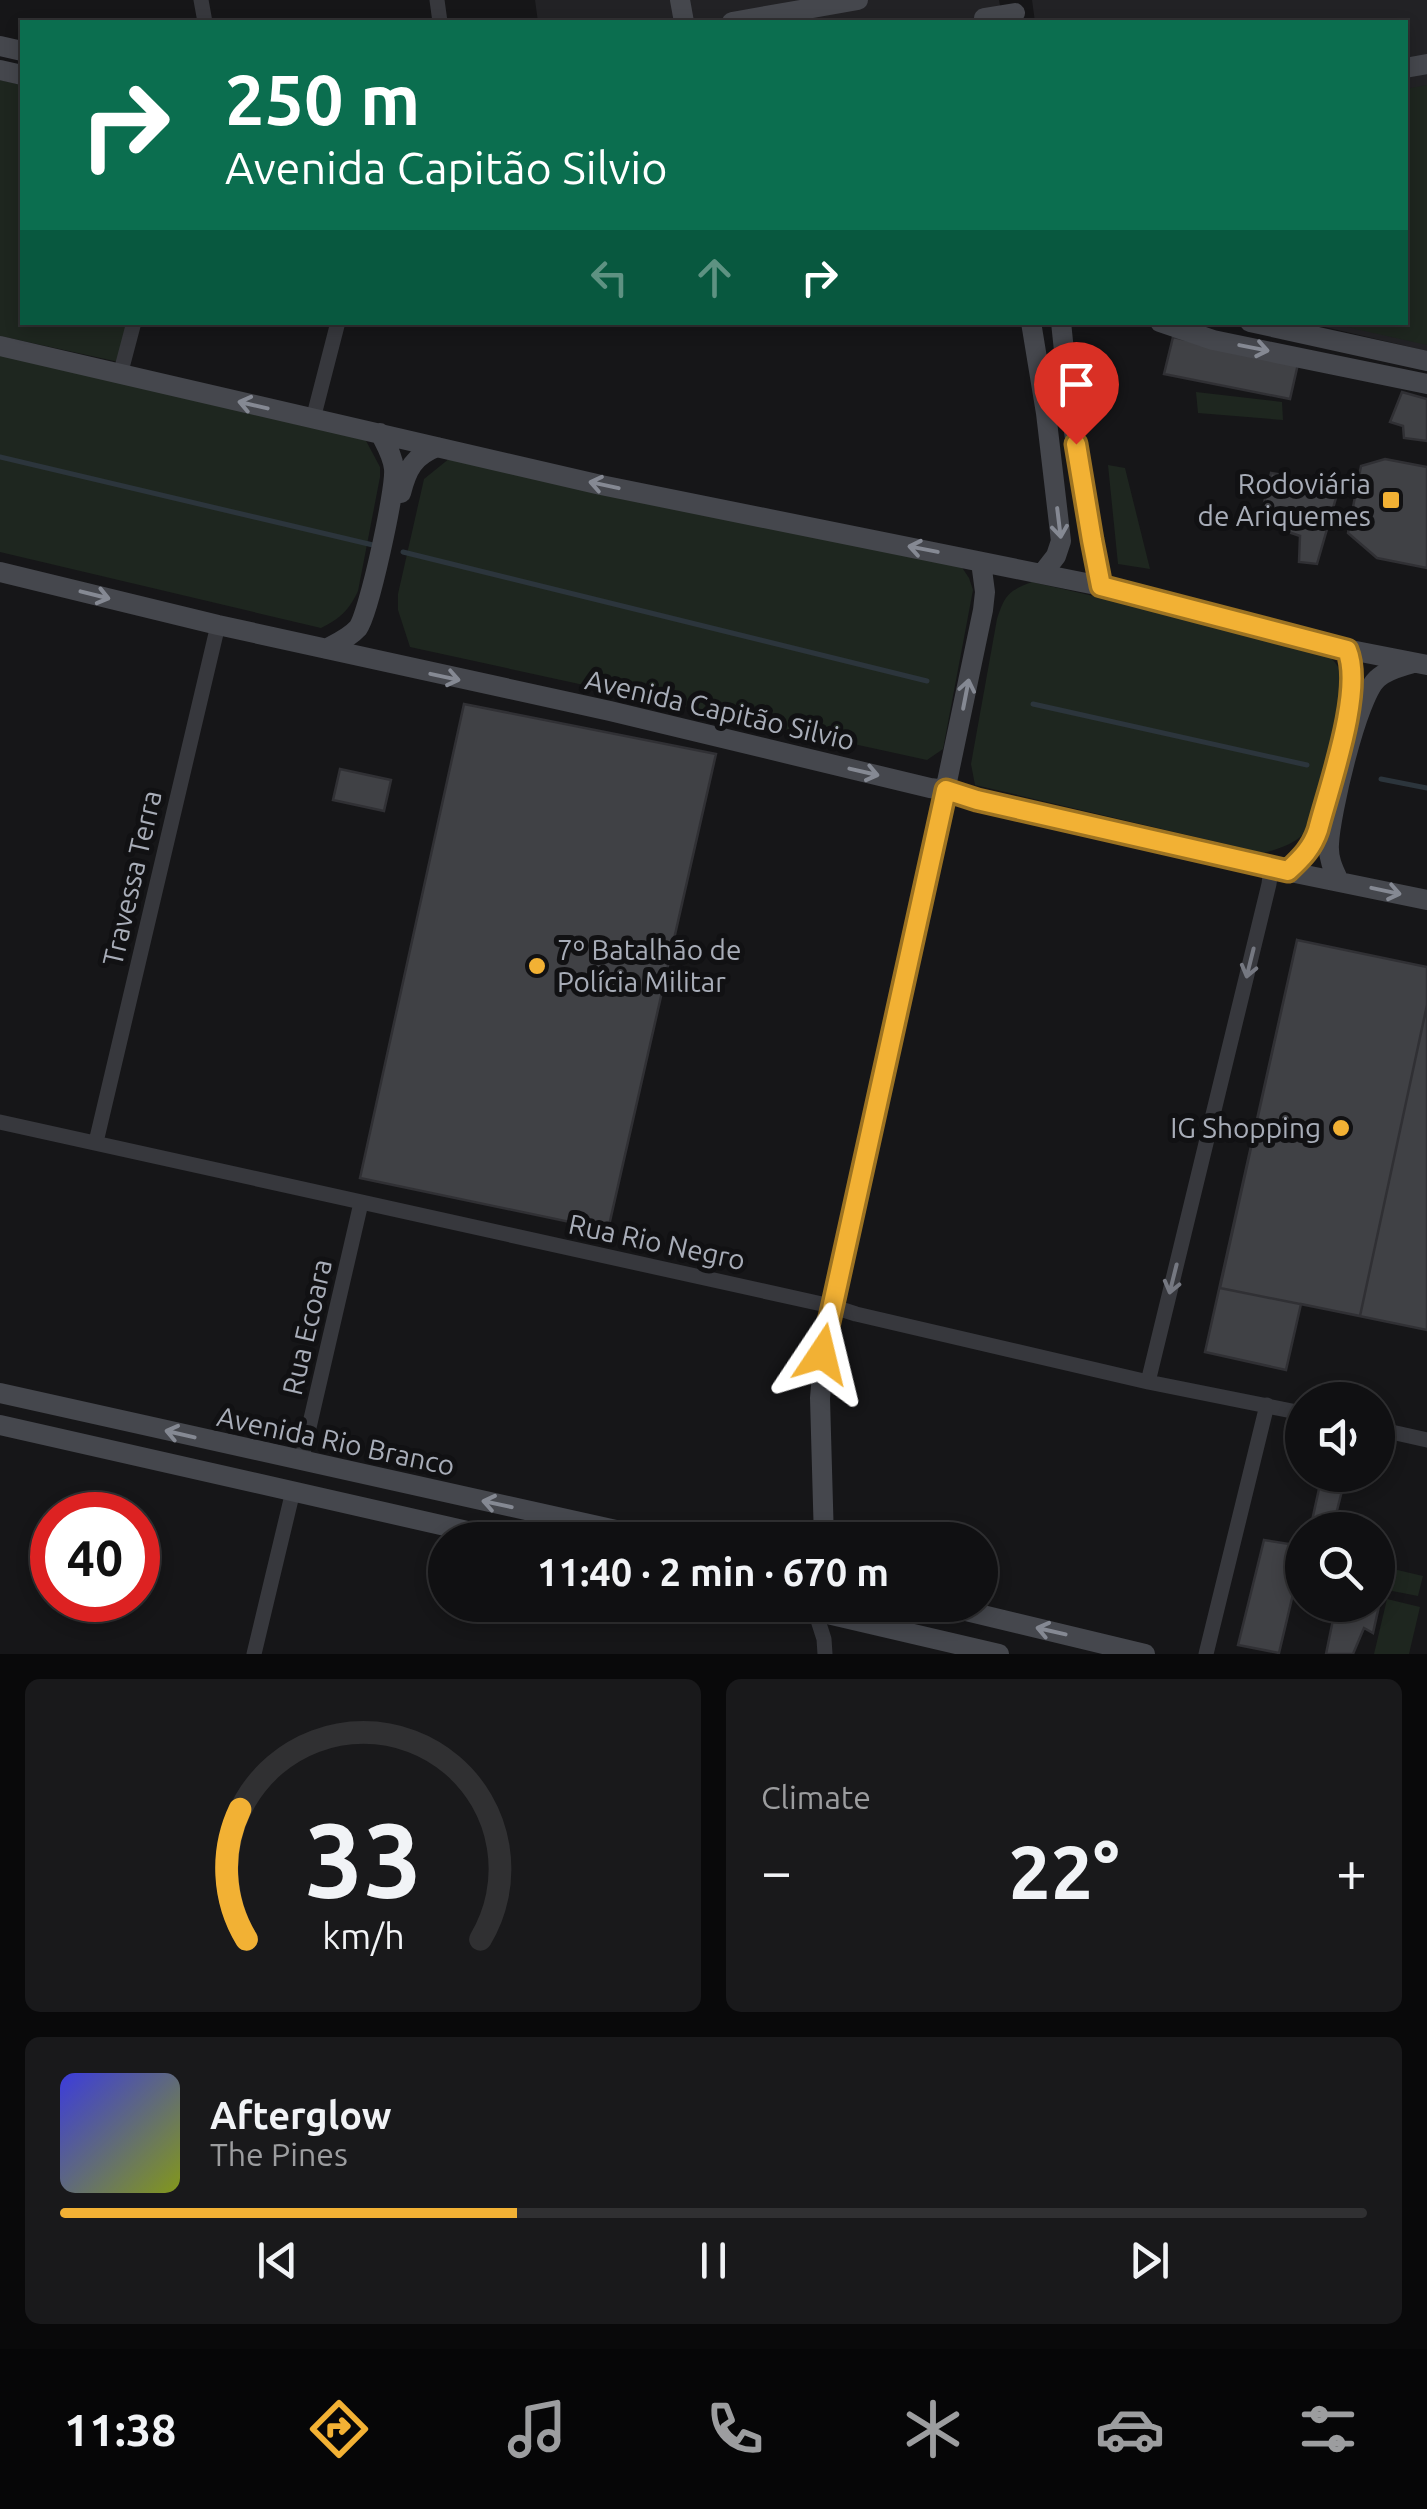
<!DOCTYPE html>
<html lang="en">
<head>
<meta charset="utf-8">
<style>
	body { margin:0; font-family:Ubuntu,sans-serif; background:#19191b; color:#f1f3f6; height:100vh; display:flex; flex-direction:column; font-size:38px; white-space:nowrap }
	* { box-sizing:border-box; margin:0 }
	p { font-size:32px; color:#9c9d9f }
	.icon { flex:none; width:55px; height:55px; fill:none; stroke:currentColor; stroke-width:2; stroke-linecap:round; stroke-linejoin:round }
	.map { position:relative; height:1654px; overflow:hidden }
	.sheet { display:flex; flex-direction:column; gap:25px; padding:25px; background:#09090a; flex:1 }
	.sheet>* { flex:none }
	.hud { position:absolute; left:20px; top:20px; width:1388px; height:305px; border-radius:0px; box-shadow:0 5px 15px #0003,0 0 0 2px #303032; background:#0b6e4f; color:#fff; overflow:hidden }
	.controls { position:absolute; left:1285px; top:1382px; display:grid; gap:20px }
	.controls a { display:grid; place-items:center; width:110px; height:110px; border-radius:50%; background:#101012; box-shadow:0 5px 15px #0003,0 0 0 2px #303032; font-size:50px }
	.speed { position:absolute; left:30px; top:1492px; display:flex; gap:20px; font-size:50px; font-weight:700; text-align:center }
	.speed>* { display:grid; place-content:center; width:130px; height:130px; border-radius:50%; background:#101012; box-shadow:0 5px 15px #0003,0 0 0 2px #303032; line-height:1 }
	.speed .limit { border:15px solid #d22; background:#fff; color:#111 }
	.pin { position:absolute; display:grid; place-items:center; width:85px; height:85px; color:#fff; margin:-102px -42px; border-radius:50% 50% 50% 0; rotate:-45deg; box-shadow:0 0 10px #0007 }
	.pin .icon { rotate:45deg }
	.me { position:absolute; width:110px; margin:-55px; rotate:10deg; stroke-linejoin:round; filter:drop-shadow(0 0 8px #0008) }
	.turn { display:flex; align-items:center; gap:35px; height:210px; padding:0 40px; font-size:45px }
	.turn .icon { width:130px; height:130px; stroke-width:2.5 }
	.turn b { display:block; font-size:70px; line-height:85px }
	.lanes { display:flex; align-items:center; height:95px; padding:0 40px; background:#0003; justify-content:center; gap:50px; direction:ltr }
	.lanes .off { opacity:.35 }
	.big { font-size:75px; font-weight:700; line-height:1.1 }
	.sheet .widget { flex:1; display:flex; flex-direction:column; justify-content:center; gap:15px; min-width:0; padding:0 35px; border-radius:15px; background:#19191b }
	.sheet .dial { align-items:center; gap:0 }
	.dial svg { height:260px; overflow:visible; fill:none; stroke:#303032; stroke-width:7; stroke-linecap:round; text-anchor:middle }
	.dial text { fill:#f1f3f6; stroke:none }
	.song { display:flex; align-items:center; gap:30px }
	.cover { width:120px; height:120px; border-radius:15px; background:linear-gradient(135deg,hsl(240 70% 55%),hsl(70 70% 35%)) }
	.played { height:10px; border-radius:5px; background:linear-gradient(90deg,#f2b134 35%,#303032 35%) }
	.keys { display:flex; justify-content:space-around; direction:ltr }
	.heat { display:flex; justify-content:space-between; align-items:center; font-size:55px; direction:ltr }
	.sheet .tiles { flex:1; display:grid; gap:25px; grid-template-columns:1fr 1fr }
	.widget:last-child { grid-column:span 2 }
	.trip { position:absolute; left:428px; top:1522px; width:570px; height:100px; border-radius:50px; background:#101012; box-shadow:0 5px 15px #0003,0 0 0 2px #303032; font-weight:700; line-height:100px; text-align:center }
	.dock { display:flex; height:160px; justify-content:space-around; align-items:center; background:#060607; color:#9c9d9f }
	.dock .icon { width:70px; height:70px }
	.dock .active { color:#f2b134 }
	.dock b { font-size:45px; color:#f1f3f6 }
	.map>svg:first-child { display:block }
	.built { fill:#222225 }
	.green { fill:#1e261f }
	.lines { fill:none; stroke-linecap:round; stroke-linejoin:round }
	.stream { stroke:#2c353c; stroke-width:5 }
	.building { fill:#404145; stroke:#303034; stroke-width:2.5 }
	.street { stroke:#37383d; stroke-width:15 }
	.secondary { stroke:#45474d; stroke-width:20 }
	.oneway { stroke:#858993 }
	.oneway2 { stroke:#757881 }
	.route-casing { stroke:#9d7322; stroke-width:25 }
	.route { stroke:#f2b134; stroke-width:18 }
	.poi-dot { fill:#f2b134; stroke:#111113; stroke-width:4 }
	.labels { text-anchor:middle; stroke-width:10; stroke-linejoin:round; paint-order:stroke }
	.poi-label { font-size:28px; fill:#a8adb8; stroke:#111113; text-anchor:end }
	.street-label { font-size:28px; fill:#a8adb8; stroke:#111113 }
</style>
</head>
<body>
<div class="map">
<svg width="1427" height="1654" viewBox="0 0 1427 1654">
	<rect width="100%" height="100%" fill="#161618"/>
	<path class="built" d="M535,0H999L1003,22H538Z
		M1032,0H1427V351L1308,323L1405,322V22H1035Z"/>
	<path class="green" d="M0,80L22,85V322L129,323L119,362L0,336Z
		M1427,85V345L1329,323L1405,322V89Z
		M0,354L364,437L380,467V477L358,591C349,610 340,619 321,628L0,552Z
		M1196,392L1282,402L1283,420L1198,413Z
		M450,458L961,566L969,578L973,590L943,749L927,760L410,647L398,610V594L424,479Z
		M1108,465L1125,468L1150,569L1118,564Z
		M1032,582L1321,648C1336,663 1343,668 1345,690L1315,819C1300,842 1290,845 1264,853L975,785L971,764L997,619C1005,595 1008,591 1032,582Z
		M1389,1568L1423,1576L1418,1596L1382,1589Z
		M1387,1599L1420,1607L1409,1654H1374Z"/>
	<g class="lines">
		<path class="stream" d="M0,457L373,545
			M403,552L927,681
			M1033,704L1307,765
			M1381,779L1427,788"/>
	</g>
	<path class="building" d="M1173,337L1298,364L1290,399L1164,374Z
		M1402,392L1427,399V441L1404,438L1403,426L1390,422Z
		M1385,459L1427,467V568L1377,558L1348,533L1361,466Z
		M1271,473L1340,484L1317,564L1299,562L1300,536L1271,526L1272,518L1261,516Z
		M464,704L716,754L608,1230L360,1178Z
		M340,769L391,780L384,811L333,800Z
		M1297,940L1427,967V1330L1301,1304L1286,1370L1205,1352Z
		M1297,940L1427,967V1005L1360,1316L1220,1288Z
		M1322,1475H1346L1332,1530H1310Z
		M1264,1540L1302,1546V1556L1279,1653L1238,1645Z
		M1378,1596L1381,1597L1373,1633L1364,1628L1353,1654H1326L1336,1605H1378Z"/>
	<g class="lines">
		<path class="street" d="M201,0L205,22
			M437,0L440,22
			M120,375L134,322
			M313,419L338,322
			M0,1122L831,1306L856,1314L1148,1382L1302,1413
			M96,1142L218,625
			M1148,1382L1269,884L1271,868
			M1378,1429L1427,1440
			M301,1462L361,1203
			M815,1611L824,1639L825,1654
			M254,1654L293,1491
			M1206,1654L1267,1405"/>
		<path class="secondary" d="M680,0L684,22
			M984,18L1015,13
			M732,22L858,0
			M0,46L22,51
			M1405,68L1427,64
			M0,70L22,75
			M1031,322L1046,413L1061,541L1056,556L1042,574
			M1061,322C1070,411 1082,500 1101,586
			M1160,322L1213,340L1427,384
			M1250,322L1427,361
			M0,346L601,485L1101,586L1320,644L1427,665
			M401,493C407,469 414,456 437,447
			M0,572L218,625L610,711L930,788L946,790L977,800L1271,868L1427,900
			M326,649C337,643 349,638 358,628C369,613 396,489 394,469C393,456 386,445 380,433
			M1347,718C1351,696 1356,672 1347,650
			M1288,871C1307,853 1316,839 1322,814
			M1339,881C1333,869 1328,858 1329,844C1330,815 1357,697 1377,679C1386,670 1401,667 1413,663
			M0,1393L661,1540
			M0,1425L507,1540
			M824,1540L820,1398L826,1330L892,1044L983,610L985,592L981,562
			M789,1605L999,1654
			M941,1605L1145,1654"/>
	</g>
	<defs><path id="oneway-shaft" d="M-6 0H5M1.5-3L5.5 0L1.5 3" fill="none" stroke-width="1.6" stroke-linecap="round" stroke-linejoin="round" transform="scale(2.5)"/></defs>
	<g class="oneway">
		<use href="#oneway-shaft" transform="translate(1254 348) rotate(11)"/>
		<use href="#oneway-shaft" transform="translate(253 405) rotate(-167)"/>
		<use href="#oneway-shaft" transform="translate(604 485) rotate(-168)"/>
		<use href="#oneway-shaft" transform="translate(1059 523) rotate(83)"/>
		<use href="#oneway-shaft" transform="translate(923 549) rotate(-169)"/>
		<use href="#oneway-shaft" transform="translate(95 595) rotate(14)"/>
		<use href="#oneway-shaft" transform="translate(445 677) rotate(12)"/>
		<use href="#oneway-shaft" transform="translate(966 694) rotate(-79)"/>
		<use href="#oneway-shaft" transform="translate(864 772) rotate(13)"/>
		<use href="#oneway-shaft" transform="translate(1386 891) rotate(12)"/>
		<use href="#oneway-shaft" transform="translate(180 1434) rotate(-167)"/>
		<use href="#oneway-shaft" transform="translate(497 1504) rotate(-168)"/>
		<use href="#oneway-shaft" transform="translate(1051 1631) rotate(-167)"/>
	</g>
	<g class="oneway2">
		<use href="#oneway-shaft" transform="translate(1250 963) rotate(104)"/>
		<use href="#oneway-shaft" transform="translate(1173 1279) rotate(104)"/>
	</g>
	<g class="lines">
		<defs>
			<path id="route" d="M822,1354L946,790L977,800L1288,871C1302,858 1312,848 1318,830C1329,787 1364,690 1347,650L1101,586L1092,540L1076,444"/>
		</defs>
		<use href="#route" class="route-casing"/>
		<use href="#route" class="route"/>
	</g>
	<g class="poi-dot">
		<rect x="1381" y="490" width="20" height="20" rx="5"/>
		<circle cx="537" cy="966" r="10"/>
		<circle cx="1341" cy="1128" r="10"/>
	</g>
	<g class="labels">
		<g class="poi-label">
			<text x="1371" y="494">Rodoviária<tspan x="1371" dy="32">de Ariquemes</tspan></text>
			<text x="557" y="960" text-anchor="start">7º Batalhão de<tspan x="557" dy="32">Polícia Militar</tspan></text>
			<text x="1321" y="1138">IG Shopping</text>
		</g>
		<g class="street-label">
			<text transform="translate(720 710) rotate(13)" y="10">Avenida Capitão Silvio</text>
			<text transform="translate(132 878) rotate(-77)" y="10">Travessa Terra</text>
			<text transform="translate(657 1242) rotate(12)" y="10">Rua Rio Negro</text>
			<text transform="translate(307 1327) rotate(-77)" y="10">Rua Ecoara</text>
			<text transform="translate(336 1441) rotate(12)" y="10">Avenida Rio Branco</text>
		</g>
	</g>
</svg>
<div class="controls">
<a><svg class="icon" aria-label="sound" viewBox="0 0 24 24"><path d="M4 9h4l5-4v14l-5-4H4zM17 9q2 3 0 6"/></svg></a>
<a><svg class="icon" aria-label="search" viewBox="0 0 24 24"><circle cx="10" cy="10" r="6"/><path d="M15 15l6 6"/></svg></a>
</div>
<div class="speed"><div class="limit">40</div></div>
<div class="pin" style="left:1076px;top:444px;background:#d93025"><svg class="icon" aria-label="arrive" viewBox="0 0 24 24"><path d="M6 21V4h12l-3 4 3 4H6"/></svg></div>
<svg class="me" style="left:822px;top:1354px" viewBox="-20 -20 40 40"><path d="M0-17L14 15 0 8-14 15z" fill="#f2b134" stroke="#fff" stroke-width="4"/></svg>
<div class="trip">11:40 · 2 min · 670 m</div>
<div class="hud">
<div class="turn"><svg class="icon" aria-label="right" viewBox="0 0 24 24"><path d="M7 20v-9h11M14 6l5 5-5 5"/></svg><div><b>250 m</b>Avenida Capitão Silvio</div></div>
<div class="lanes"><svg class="icon off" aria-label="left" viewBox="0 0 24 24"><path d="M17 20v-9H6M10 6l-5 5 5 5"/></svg><svg class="icon off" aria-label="ahead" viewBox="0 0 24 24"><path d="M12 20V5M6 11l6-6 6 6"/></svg><svg class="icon" aria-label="right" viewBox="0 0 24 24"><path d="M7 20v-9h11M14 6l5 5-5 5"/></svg></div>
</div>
</div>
<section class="sheet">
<div class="tiles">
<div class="widget dial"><svg viewBox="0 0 100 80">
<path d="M14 69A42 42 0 1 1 86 69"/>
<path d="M14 69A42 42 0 0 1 12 29" stroke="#f2b134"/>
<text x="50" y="56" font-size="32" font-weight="700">33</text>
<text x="50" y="72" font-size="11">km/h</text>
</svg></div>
<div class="widget"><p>Climate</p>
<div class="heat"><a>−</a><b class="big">22°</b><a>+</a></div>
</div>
<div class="widget">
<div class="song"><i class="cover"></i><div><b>Afterglow</b><p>The Pines</p></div></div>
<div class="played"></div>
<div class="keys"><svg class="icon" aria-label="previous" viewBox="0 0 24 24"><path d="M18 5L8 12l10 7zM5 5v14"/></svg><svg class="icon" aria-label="pause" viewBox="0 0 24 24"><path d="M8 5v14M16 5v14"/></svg><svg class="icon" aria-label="next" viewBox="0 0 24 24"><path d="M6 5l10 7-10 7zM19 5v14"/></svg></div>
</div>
</div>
</section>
<nav class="dock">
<b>11:38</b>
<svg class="icon active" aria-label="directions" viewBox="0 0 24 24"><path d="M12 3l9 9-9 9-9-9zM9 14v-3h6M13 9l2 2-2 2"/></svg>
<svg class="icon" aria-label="music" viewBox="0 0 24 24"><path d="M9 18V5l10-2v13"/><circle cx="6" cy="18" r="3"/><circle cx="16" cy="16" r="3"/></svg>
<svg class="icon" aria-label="phone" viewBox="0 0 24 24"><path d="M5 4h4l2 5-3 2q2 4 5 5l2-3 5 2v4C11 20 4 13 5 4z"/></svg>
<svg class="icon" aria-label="climate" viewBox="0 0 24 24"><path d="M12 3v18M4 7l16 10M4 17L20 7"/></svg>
<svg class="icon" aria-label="car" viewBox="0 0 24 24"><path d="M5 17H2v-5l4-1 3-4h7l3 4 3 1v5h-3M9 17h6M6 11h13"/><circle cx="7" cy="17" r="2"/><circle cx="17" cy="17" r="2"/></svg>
<svg class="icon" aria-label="filters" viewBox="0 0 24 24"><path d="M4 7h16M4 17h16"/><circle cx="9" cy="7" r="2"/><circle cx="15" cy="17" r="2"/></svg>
</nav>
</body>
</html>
